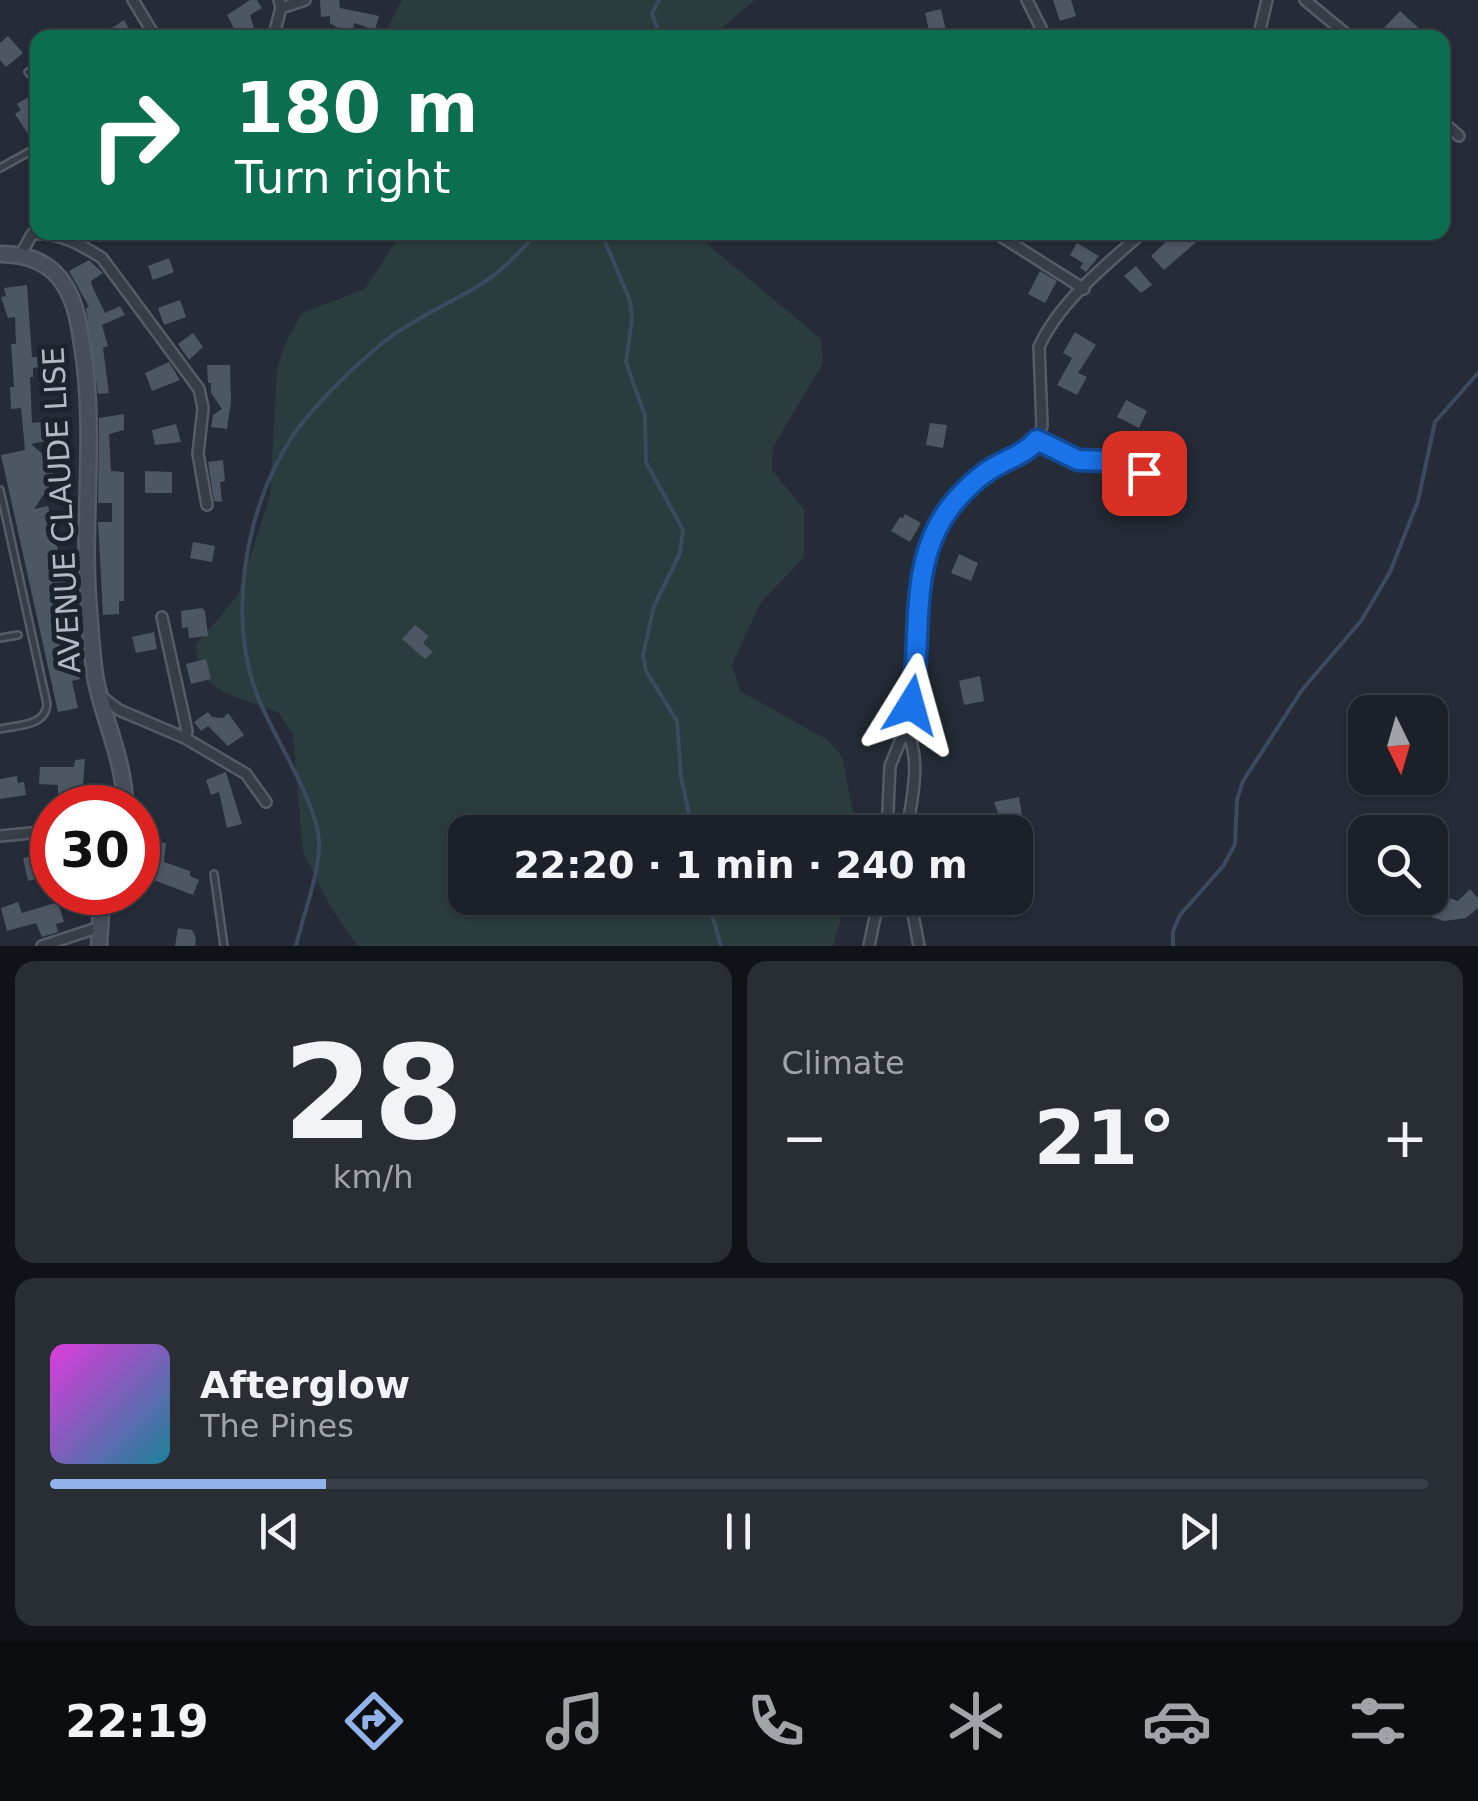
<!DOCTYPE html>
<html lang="en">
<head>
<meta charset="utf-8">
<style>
	body { margin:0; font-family:"DejaVu Sans",sans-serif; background:#292e35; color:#f1f3f6; height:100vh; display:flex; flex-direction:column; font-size:38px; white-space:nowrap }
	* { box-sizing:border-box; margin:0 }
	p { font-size:32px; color:#a0a3a8 }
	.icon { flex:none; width:55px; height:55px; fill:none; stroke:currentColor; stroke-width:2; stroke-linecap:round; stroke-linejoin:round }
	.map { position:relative; height:946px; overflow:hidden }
	.sheet { display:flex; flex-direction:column; gap:15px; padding:15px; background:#0f1217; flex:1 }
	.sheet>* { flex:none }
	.banner { position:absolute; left:30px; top:30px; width:1420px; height:210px; border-radius:20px; box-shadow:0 2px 8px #0004,0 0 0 2px #3a3e46; background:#0b6e4f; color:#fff; overflow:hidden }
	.needle { width:65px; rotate:175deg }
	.buttons { position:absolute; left:1348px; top:695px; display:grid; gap:20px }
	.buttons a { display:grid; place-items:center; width:100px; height:100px; border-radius:20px; background:#1c2129; box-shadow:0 2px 8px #0004,0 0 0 2px #3a3e46; font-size:50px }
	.speed { position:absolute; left:30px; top:785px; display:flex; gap:20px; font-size:50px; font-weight:700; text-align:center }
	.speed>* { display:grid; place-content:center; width:130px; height:130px; border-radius:50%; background:#1c2129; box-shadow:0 2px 8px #0004,0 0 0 2px #3a3e46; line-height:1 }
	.speed .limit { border:15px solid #d22; background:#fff; color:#111 }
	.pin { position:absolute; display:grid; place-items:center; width:85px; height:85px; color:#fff; margin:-42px; border-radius:20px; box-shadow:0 5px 15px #0006 }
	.me { position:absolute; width:110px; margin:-55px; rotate:8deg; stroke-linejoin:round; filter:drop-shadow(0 0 8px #0008) }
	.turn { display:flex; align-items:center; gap:35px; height:210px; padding:0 40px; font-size:45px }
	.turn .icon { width:130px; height:130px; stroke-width:2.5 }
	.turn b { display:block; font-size:70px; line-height:85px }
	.big { font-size:75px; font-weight:800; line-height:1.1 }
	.sheet .tile { flex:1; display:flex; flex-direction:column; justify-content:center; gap:15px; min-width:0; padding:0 35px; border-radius:20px; background:#292e35 }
	.sheet .dial { align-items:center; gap:0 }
	.dial b { font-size:130px; line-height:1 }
	.song { display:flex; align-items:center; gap:30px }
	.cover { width:120px; height:120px; border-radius:15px; background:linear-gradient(135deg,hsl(300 70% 55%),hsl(190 70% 35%)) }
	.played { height:10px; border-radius:5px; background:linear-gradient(90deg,#92b2ea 20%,#3a3e46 20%) }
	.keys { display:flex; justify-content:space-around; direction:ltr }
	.heat { display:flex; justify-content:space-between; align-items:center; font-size:55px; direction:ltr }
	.sheet .tiles { flex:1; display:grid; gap:15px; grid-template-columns:1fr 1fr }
	.tile:last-child { grid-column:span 2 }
	.trip { position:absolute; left:448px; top:815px; width:585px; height:100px; border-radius:20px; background:#1c2129; box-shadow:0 2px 8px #0004,0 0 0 2px #3a3e46; font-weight:800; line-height:100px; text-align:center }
	.menu { display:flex; height:160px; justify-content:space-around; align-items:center; background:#0b0d10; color:#a0a3a8 }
	.menu .icon { width:70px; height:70px }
	.menu .active { color:#92b2ea }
	.menu b { font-size:45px; color:#f1f3f6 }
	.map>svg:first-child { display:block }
	.green { fill:#2a3c3d }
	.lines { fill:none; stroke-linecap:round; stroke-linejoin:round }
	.stream { stroke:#3c4a5f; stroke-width:4 }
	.building { fill:#4d5663 }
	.lane-casing { stroke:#565c66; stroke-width:10 }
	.street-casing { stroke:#565c66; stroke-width:14 }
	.secondary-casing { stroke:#565c66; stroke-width:19 }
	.lane { stroke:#383e48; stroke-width:5 }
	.street { stroke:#383e48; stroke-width:9 }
	.secondary { stroke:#474e5a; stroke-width:14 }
	.route-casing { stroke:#114b97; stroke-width:25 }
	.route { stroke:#1a73e8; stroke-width:18 }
	.labels { text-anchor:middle; stroke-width:10; stroke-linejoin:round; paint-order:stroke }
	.street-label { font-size:30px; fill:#b3b9c4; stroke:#1d232d }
</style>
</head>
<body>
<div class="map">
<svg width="1478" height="946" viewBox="0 0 1478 946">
	<rect width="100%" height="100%" fill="#252c37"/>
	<path class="green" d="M402,0H755L711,37H383Z
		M398,233H699L706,243L821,339L823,363L773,447L772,470L804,509V557L760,604L732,665L740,691L826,739L842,756L857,832H465V898H847L833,946H357L330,906L303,852L293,735L278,712L225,693L199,674L196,645L238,595L270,496L277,369L286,342L302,313L365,289L398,238Z"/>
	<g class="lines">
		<path class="stream" d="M659,0L652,13L660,38
			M605,232L604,239L630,301L632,318L626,362L645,416L646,462L683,530L680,553L654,606L643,655L646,671L677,721L681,777L693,832
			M707,898L721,946
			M296,946C303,915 320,873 319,842C318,804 275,739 260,702C226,622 244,512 290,440C310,409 356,364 385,341C417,316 455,302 489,279C508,266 522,247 540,232
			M1173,946V931L1180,915L1224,865L1235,844L1237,800L1243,781L1302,690L1361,621L1390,572L1418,501L1435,422L1478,373"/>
	</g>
	<path class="building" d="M250,0H257L262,8L250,15L255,32L239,38L227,15Z
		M320,0H339L340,8L379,16L375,30L354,23L353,30L336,27L330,23V16L321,17Z
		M1053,0H1071L1076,16L1060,21Z
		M941,9L946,31L930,35L925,13Z
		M1400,11L1423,32L1418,38H1387L1381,31Z
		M124,20L134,38H94L115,26Z
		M8,36L23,53L6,67L0,60V43Z
		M28,97L38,107V128L28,134L15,114L21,110L17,104Z
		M1176,232H1208L1164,270L1151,256Z
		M1077,243L1099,256L1086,272L1080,268L1083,263L1070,255Z
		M169,258L174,272L153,280L148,266Z
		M89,260L103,273L91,281L92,286L105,313L120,306L125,315L102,325L108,346L103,348L109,393L98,394L86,308L89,307L69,271Z
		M1136,266L1152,285L1141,293L1124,276Z
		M1040,271L1057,281L1045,303L1028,294Z
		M27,285L32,357H38V367L33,368V377H30L32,423L60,420L62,438L31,444L47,458L53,474L50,485L34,509L48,506L75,627L70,628L80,679L72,681L78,708L58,712L1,455L25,450L21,408L11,409L10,387H14L11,344H16L15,317L8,318L1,297L6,296L4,288Z
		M180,300L186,317L164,325L158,308Z
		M1075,332L1096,345L1078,373L1087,377L1077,395L1057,385L1072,358L1063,353Z
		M193,333L203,347L189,360L178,344Z
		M169,362L180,380L152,391L145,373Z
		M207,365H230L231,402L227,429L211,427L213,415L222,409L211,393V383H208Z
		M1126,400L1147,411L1139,428L1117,417Z
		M124,414V430L109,434L111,471L124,472V601H119V614L103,615L98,522H112V503H98L99,418Z
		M930,423L947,425L943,448L926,445Z
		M176,424L181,442L155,445L152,430Z
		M223,460L225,481L220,482L222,502L214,501L208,462Z
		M1114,470L1145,480L1134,509L1104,493Z
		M145,471L172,472V493H145Z
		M905,514L921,523L910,542L891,531L900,517L903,518Z
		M193,542L215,546L212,562L190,558Z
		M959,554L978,563L971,581L951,573Z
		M202,608L205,611L208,636L189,638L188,627L182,628L181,611Z
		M415,625L429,636L423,643L433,652L425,659L402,639Z
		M154,632L157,649L136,653L132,637Z
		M206,659L211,679L191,684L186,664Z
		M980,676L984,701L964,705L959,681Z
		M208,712L212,717L223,718L228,713L244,735L228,746L208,726L201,731L194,722Z
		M85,759L81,808H58V785L39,784L40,767H74L75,760Z
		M226,772L242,824L227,828L219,792L211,795L206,780Z
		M17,776L18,783L24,782L26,795L0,799V779Z
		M1019,797L1022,815L1016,816L1017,822L1002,824L994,802Z
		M155,842L166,843L164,862L190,871V876L199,880L193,895L143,876L149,861L153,863Z
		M52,851V896H49L44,877L28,881L23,858Z
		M1470,889L1478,898V908L1466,918L1444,921L1415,912L1420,898H1430V892L1458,901Z
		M18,902L22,913L58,902L64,922L56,924L58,932L42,937L36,923L7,931L1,908Z
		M178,928L192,930L196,938L195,946H175Z"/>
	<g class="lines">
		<defs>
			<path id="lane" d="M28,72L38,83
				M0,168L38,147
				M1037,440L1078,460L1113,461L1145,473
				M0,490L47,704C46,726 18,725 0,729
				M0,638L18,635
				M214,874L224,946"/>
			<path id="street" d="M133,0L156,38
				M1027,0L1046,38
				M1305,0L1351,38
				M281,8L305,0
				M273,38L281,8L279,0
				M1258,38L1267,0
				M1442,121L1459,136
				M994,232L1084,289
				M21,254L32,234C58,232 80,244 102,258L199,389L203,408L198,454L207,505
				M101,696L119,710L185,738L187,731L162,617
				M906,727C922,762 912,795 907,832
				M185,738L246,774L266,802
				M89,808L95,797L125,793
				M887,832L890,766L906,727L917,672L922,568L930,537L957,498L985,473L1029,450L1037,440L1042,426L1039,347C1059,302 1106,265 1143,232
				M0,836L52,831
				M910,898L919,946
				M42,946L100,927
				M869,946L879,898"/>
			<path id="secondary" d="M0,254C26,254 51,262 65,286C76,304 79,324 82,344C97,434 81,523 89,612C91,635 92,659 96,681C105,724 125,762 125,808
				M99,946L102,892"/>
		</defs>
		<use href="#lane" class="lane-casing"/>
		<use href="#street" class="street-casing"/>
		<use href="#secondary" class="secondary-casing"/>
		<use href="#lane" class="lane"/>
		<use href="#street" class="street"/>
		<use href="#secondary" class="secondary"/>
	</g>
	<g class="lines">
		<defs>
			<path id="route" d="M911,705C924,635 905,556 957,499C965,490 975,480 985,473C1002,460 1024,456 1037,440L1078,460L1113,461L1144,473"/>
		</defs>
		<use href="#route" class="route-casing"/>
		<use href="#route" class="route"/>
	</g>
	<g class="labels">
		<g class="street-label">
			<text transform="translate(62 510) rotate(-93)" y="10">AVENUE CLAUDE LISE</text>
		</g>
	</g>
</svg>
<div class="buttons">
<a><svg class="needle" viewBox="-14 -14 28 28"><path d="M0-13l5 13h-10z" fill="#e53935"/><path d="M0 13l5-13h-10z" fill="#a0a3a8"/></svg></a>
<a><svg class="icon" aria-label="search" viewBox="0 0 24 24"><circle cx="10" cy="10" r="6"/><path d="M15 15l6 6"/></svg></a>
</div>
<div class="speed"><div class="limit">30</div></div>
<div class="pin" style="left:1144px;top:473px;background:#d93025"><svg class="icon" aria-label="arrive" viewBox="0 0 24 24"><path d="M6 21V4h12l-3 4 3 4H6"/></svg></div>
<svg class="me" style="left:911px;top:705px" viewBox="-20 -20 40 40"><path d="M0-17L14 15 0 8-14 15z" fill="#1a73e8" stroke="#fff" stroke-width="4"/></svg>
<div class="trip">22:20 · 1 min · 240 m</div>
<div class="banner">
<div class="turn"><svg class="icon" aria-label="right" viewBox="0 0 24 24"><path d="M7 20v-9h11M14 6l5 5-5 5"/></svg><div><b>180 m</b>Turn right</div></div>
</div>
</div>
<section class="sheet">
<div class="tiles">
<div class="tile dial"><b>28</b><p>km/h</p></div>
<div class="tile"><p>Climate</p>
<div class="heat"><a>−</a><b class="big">21°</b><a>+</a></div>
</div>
<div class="tile">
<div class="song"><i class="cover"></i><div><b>Afterglow</b><p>The Pines</p></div></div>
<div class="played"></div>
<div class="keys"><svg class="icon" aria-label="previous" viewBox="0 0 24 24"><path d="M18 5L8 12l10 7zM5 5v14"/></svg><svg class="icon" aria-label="pause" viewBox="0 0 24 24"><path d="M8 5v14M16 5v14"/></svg><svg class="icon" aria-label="next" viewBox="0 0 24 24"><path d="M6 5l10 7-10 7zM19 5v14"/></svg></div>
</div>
</div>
</section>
<nav class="menu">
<b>22:19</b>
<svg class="icon active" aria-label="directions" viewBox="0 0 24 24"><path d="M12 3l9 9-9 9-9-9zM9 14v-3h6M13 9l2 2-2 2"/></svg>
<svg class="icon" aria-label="music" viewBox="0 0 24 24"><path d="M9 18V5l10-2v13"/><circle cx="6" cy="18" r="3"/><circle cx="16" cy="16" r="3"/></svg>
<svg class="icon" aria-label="phone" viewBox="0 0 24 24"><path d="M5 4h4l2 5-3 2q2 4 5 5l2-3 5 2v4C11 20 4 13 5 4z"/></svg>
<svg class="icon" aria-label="climate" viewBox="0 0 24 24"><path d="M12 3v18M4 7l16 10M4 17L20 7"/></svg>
<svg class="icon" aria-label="car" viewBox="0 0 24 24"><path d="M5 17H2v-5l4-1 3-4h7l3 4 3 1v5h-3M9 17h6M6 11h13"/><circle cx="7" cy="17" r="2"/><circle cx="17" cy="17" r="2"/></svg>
<svg class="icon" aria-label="filters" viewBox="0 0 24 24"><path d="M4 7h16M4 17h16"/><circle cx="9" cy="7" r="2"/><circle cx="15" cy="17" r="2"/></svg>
</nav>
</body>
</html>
